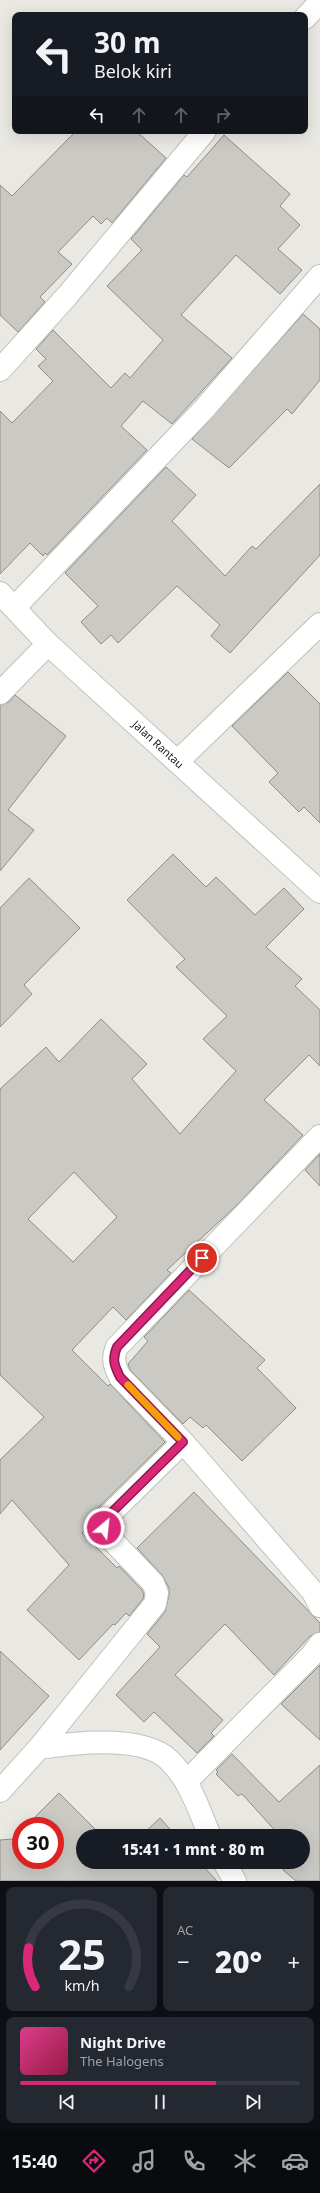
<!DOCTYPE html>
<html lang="id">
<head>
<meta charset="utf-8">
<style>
	body { margin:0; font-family:"Noto Sans",sans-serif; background:#242831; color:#f1f3f6; height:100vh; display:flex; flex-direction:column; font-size:15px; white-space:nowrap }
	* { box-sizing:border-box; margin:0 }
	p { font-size:13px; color:#9ea1a6 }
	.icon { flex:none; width:22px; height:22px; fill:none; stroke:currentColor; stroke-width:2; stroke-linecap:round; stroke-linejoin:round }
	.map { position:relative; height:1881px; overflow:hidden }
	.side { display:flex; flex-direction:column; gap:6px; padding:6px; background:#0d0f14; flex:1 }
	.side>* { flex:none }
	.hud { position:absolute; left:12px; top:12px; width:296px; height:122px; border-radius:8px; box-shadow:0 4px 16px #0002; background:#171b24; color:#f1f3f6; overflow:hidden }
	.speed { position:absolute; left:12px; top:1817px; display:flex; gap:8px; font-size:20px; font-weight:700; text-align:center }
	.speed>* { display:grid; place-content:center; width:52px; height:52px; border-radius:50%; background:#171b24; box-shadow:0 4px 16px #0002; line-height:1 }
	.speed .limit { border:6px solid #d22; background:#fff; color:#111 }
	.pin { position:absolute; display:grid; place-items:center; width:34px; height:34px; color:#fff; margin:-17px; border:2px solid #fff; border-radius:50%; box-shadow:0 1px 4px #0007 }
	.me { position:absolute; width:44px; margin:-22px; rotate:28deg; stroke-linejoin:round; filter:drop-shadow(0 0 3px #0008) }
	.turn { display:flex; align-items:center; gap:14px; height:84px; padding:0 16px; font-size:18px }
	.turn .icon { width:52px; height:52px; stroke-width:2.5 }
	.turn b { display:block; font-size:28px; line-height:34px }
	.lanes { display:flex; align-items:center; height:38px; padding:0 16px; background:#0003; justify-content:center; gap:20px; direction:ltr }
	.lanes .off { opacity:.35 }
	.big { font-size:30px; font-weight:800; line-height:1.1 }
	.side .tile { flex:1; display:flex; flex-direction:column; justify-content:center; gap:6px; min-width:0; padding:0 14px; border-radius:8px; background:#242831 }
	.side .dial { align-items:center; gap:0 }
	.dial svg { height:104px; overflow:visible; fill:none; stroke:#363941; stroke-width:7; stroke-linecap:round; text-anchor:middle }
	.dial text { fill:#f1f3f6; stroke:none }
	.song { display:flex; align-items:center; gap:12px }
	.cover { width:48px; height:48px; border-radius:6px; background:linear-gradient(135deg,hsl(330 70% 55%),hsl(340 70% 35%)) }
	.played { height:4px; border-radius:2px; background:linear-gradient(90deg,#db2777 70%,#363941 70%) }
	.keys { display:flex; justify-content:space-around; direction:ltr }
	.heat { display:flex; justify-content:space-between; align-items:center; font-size:22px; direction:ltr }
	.side .tiles { flex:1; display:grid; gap:6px; grid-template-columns:1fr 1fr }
	.tile:last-child { grid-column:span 2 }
	.trip { position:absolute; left:76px; top:1829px; width:234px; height:40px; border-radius:20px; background:#171b24; box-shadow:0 4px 16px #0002; font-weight:800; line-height:40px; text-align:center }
	.dock { display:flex; height:64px; justify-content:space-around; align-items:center; background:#090b0e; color:#9ea1a6 }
	.dock .icon { width:28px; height:28px }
	.dock .selected { color:#db2777 }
	.dock b { font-size:18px; color:#f1f3f6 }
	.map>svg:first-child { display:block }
	.building { fill:#cac9c4; stroke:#8e8d88; fill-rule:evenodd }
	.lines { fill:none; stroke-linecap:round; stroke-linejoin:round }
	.minor-casing { stroke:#c1c0bb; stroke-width:24 }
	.major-casing { stroke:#c1c0bb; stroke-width:24 }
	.minor { stroke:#fff; stroke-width:22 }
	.major { stroke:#fff; stroke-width:22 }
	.route-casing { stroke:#8e194d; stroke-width:10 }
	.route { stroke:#db2777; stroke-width:7 }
	.slow { stroke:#f59e0b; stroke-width:7 }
	.labels { text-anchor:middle; stroke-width:3.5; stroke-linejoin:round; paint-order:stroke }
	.street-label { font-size:11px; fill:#171715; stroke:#f7f6f1 }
</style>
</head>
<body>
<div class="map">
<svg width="320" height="1881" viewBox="0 0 320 1881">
	<rect width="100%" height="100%" fill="#e9e8e3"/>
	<path class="building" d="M76,131H136L166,158L112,223L107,218L101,224L93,216L58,252L72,264L40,297L45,302L18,332L0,315V185L12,196Z
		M224,135L290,194L280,206L300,225L278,249L302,270L280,294L236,255L181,315L232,358L172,424L143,401L121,426L147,450L47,555L45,553L43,556L30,543L0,574V411L12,423L53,381L38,366L46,359L36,349L53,330L111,388L125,373L130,378L163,340L107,286L142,250L131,239L184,175L187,177Z
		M303,314L320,329V380L292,414L287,409L229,468L192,439Z
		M166,467L196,495L172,521L225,576L252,546L256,549L320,484V555L230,653L211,636L220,625L177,586L118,643L111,635L101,644L81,622L98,606L65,573Z
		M288,672L320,704V823L304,807L299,812L269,782L278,773L232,726Z
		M15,695L66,736L8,810L34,830L0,871V705L9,702Z
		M173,854L206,887L216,877L255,915L284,888L304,909L266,947L302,979L295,986L320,1010V1066L309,1055L264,1100L303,1135L236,1206L167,1270L171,1273L126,1320L113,1307L72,1350L108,1386L110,1384L165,1442L98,1508L93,1522L82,1533L117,1568L119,1566L142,1590L144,1594L143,1599L129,1616L126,1613L115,1625L113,1624L79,1660L27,1610L69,1565L12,1500L0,1514V1460L44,1417L0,1375V1089L46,1047L59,1062L101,1019L147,1064L132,1079L180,1134L236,1071L203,1039L227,1016L176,967L185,959L127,900ZM74,1172L117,1217L73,1262L28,1219Z
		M29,878L80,928L24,985L32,994L0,1027V908Z
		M320,1154V1186L305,1170Z
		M189,1290L265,1360L257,1368L296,1408L242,1461L206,1425L203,1428L190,1417L183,1424L130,1370L128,1364L148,1341L144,1337Z
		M194,1492L320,1623V1632L310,1636L274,1675L225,1624L175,1675L223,1720L211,1733L214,1736L197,1753L154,1712L144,1722L116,1695L160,1647L147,1634L165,1612L169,1595V1588L162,1575L137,1548Z
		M0,1651L49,1696L0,1750Z
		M320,1665V1740L281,1704Z
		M232,1754L279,1802L320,1765V1881H296L283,1870L290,1862H303V1836H280L243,1795L241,1794L238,1796L216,1774L218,1772L216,1770Z
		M59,1793L102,1836H83V1862H199L217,1881H0V1840L13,1839L21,1831V1860H55V1826H26Z
		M160,1818L176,1836H141Z"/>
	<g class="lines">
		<defs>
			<path id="minor" d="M305,18L320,2
				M0,370L67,296L205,131
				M15,607L204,409L320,276
				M0,693L48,644
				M178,761L320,624
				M320,1136L117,1347C112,1359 114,1365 120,1377L183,1442L313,1592L320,1606
				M39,1748C72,1743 144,1734 170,1761C190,1781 199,1810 210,1836
				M186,1782L311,1656L320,1644
				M0,1791L39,1748L155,1604L157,1593L153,1583L108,1536L104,1528L107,1517L183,1442
				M224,1862L235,1881"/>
			<g id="major">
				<path id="s1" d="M0,593L48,644L320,892"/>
			</g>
		</defs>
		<use href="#minor" class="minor-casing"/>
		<use href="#major" class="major-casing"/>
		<use href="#minor" class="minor"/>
		<use href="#major" class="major"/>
	</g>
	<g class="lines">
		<defs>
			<path id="route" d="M104,1528L107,1517L183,1442L120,1377C114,1365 112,1359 117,1347L202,1258"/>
		</defs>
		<use href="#route" class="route-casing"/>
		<use href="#route" class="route"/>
		<path class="slow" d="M128,1385L178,1437"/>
	</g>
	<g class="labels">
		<g class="street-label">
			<text dy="4" stroke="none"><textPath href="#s1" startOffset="219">Jalan Rantau</textPath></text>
		</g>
	</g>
</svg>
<div class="speed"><div class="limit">30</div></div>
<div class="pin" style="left:202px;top:1258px;background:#d93025"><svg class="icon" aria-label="arrive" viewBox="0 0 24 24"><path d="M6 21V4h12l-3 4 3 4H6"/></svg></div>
<svg class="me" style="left:104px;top:1528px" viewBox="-20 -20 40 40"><circle r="17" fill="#db2777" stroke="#fff" stroke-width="3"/><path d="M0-11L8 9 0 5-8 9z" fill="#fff"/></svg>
<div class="trip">15:41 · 1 mnt · 80 m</div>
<div class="hud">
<div class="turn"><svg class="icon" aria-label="left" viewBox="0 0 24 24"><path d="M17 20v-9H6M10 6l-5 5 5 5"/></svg><div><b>30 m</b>Belok kiri</div></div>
<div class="lanes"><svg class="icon" aria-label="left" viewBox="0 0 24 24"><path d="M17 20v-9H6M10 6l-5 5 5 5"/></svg><svg class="icon off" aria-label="ahead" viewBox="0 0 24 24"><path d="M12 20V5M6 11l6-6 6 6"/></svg><svg class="icon off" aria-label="ahead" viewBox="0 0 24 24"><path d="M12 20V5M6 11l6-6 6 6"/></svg><svg class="icon off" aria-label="right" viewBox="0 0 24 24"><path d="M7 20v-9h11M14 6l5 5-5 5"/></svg></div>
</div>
</div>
<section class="side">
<div class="tiles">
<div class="tile dial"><svg viewBox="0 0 100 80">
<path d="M14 69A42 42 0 1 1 86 69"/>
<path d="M14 69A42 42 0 0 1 9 39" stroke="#db2777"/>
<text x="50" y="56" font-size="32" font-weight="700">25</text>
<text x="50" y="72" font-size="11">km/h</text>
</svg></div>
<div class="tile"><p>AC</p>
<div class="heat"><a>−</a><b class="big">20°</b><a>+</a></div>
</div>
<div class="tile">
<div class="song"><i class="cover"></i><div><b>Night Drive</b><p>The Halogens</p></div></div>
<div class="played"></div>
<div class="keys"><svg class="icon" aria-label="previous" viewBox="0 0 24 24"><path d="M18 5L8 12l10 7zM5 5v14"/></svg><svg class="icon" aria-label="pause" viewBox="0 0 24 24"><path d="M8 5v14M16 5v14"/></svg><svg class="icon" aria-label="next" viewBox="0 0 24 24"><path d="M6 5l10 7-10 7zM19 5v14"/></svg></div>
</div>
</div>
</section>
<nav class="dock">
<b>15:40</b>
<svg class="icon selected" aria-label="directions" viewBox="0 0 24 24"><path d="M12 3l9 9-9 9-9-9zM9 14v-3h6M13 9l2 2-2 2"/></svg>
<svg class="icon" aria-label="music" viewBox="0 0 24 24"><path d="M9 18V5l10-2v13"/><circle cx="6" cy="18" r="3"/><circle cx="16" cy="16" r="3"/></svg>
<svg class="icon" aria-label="phone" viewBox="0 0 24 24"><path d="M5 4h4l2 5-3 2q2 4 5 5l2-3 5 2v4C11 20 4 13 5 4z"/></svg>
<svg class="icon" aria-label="climate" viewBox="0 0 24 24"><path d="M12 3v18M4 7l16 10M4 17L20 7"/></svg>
<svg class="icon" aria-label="car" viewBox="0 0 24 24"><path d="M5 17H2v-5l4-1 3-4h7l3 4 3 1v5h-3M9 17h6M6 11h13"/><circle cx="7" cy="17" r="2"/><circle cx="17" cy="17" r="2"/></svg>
</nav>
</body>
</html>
